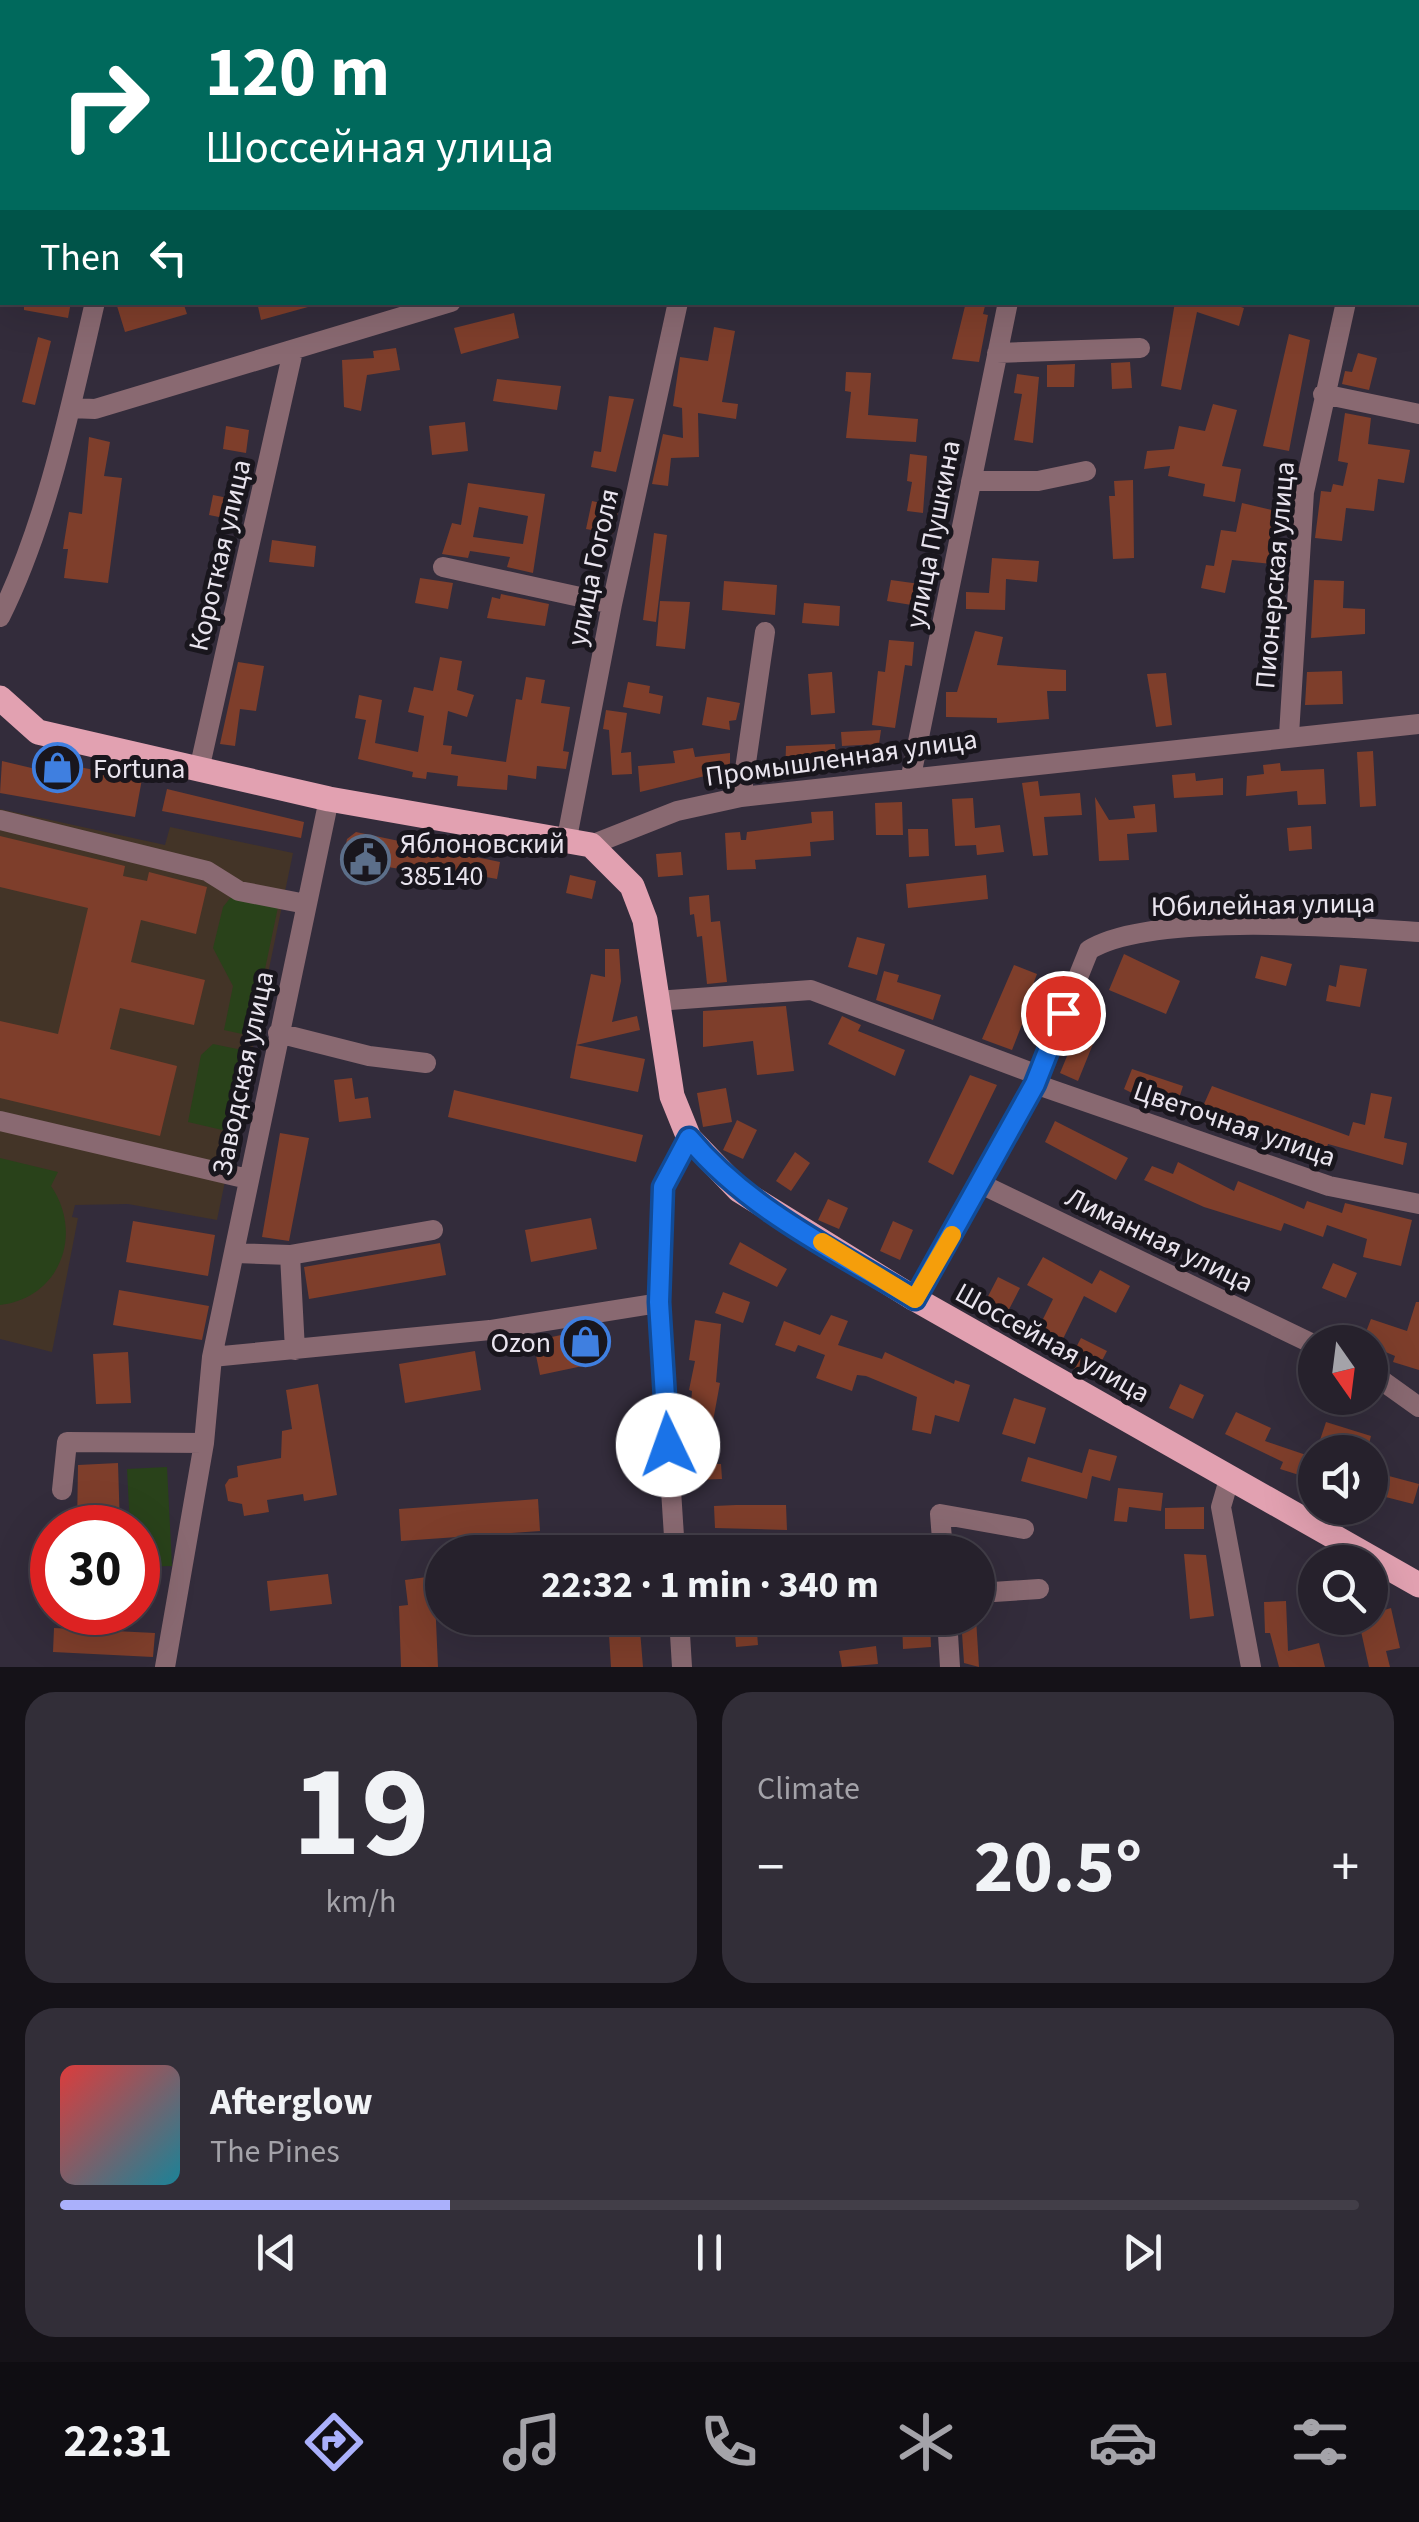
<!DOCTYPE html>
<html lang="en">
<head>
<meta charset="utf-8">
<style>
	body { margin:0; font-family:"Source Sans 3",sans-serif; background:#322e38; color:#f1f3f6; height:100vh; display:flex; flex-direction:column; font-size:38px; white-space:nowrap }
	* { box-sizing:border-box; margin:0 }
	p { font-size:32px; color:#a4a3a9 }
	.icon { flex:none; width:55px; height:55px; fill:none; stroke:currentColor; stroke-width:2; stroke-linecap:round; stroke-linejoin:round }
	.map { position:relative; height:1667px; overflow:hidden }
	.panel { display:flex; flex-direction:column; gap:25px; padding:25px; background:#151218; flex:1 }
	.panel>* { flex:none }
	.banner { position:absolute; left:0px; top:0px; width:1420px; height:305px; box-shadow:0 10px 40px #0002,0 0 0 2px #423e48; background:#00695c; color:#fff; overflow:hidden }
	.needle { width:65px; rotate:166deg }
	.buttons { position:absolute; left:1298px; top:1325px; display:grid; gap:20px }
	.buttons a { display:grid; place-items:center; width:90px; height:90px; border-radius:50%; background:#26212c; box-shadow:0 10px 40px #0002,0 0 0 2px #423e48; font-size:50px }
	.speed { position:absolute; left:30px; top:1505px; display:flex; gap:20px; font-size:50px; font-weight:700; text-align:center }
	.speed>* { display:grid; place-content:center; width:130px; height:130px; border-radius:50%; background:#26212c; box-shadow:0 10px 40px #0002,0 0 0 2px #423e48; line-height:1 }
	.speed .limit { border:15px solid #d22; background:#fff; color:#111 }
	.pin { position:absolute; display:grid; place-items:center; width:85px; height:85px; color:#fff; margin:-42px; border:5px solid #fff; border-radius:50%; box-shadow:0 2px 10px #0007 }
	.me { position:absolute; width:110px; margin:-55px; rotate:357deg; stroke-linejoin:round; filter:drop-shadow(0 0 8px #0008) }
	.turn { display:flex; align-items:center; gap:35px; height:210px; padding:0 40px; font-size:45px }
	.turn .icon { width:130px; height:130px; stroke-width:2.5 }
	.turn b { display:block; font-size:70px; line-height:85px }
	.then { display:flex; align-items:center; height:95px; padding:0 40px; background:#0003; gap:20px; font-size:38px }
	.big { font-size:75px; font-weight:700; line-height:1.1 }
	.panel .widget { flex:1; display:flex; flex-direction:column; justify-content:center; gap:15px; min-width:0; padding:0 35px; border-radius:30px; background:#322e38 }
	.panel .dial { align-items:center; gap:0 }
	.dial b { font-size:130px; line-height:1 }
	.song { display:flex; align-items:center; gap:30px }
	.cover { width:120px; height:120px; border-radius:15px; background:linear-gradient(135deg,hsl(0 70% 55%),hsl(190 70% 35%)) }
	.played { height:10px; border-radius:5px; background:linear-gradient(90deg,#aab0fb 30%,#423e48 30%) }
	.keys { display:flex; justify-content:space-around; direction:ltr }
	.heat { display:flex; justify-content:space-between; align-items:center; font-size:55px; direction:ltr }
	.panel .tiles { flex:1; display:grid; gap:25px; grid-template-columns:1fr 1fr }
	.widget:last-child { grid-column:span 2 }
	.trip { position:absolute; left:425px; top:1535px; width:570px; height:100px; border-radius:50px; background:#26212c; box-shadow:0 10px 40px #0002,0 0 0 2px #423e48; font-weight:700; line-height:100px; text-align:center }
	.menu { display:flex; height:160px; justify-content:space-around; align-items:center; background:#0f0d12; color:#a4a3a9 }
	.menu .icon { width:70px; height:70px }
	.menu .active { color:#aab0fb }
	.menu b { font-size:45px; color:#f1f3f6 }
	.map>svg:first-child { display:block }
	.education { fill:#433427 }
	.green { fill:#29421a }
	.building { fill:#7e3e2b; fill-rule:evenodd }
	.lines { fill:none; stroke-linecap:round; stroke-linejoin:round }
	.minor { stroke:#896971; stroke-width:20 }
	.major { stroke:#e2a1b1; stroke-width:25 }
	.route-casing { stroke:#114b97; stroke-width:25 }
	.route { stroke:#1a73e8; stroke-width:18 }
	.slow { stroke:#f59e0b; stroke-width:18 }
	.labels { text-anchor:middle; stroke-width:10; stroke-linejoin:round; paint-order:stroke }
	.street-label { font-size:28px; fill:#e9e4ee; stroke:#19161d }
	.poi-label { font-size:28px; fill:#e9e4ee; stroke:#19161d; text-anchor:start }
</style>
</head>
<body>
<div class="map">
<svg width="1419" height="1667" viewBox="0 0 1419 1667">
	<rect width="100%" height="100%" fill="#332c3b"/>
	<path class="education" d="M0,809L165,845L170,827L293,853L217,1220L128,1204L75,1205L72,1217L78,1218L52,1352L0,1339Z"/>
	<path class="green" d="M231,897L278,907L251,1036L224,1030L233,986L213,948L223,907Z
		M213,1044L247,1051L231,1132L188,1122L201,1055Z
		M0,1158L58,1172L51,1186C84,1234 60,1298 0,1305Z
		M167,1467L172,1566L138,1567V1528L130,1527L127,1469Z"/>
	<path class="building" d="M24,302H71L68,318L24,310Z
		M130,302H183L187,314L125,332L117,306Z
		M257,302H307L308,307L261,320Z
		M966,302H986L983,314L988,315L979,362L952,359Z
		M1175,302H1226L1244,308L1239,326L1197,312L1181,390L1161,386Z
		M514,313L519,338L461,354L454,328Z
		M714,327L735,331L722,402L738,404L736,419L698,413L699,457L671,458L668,486L652,484L663,434L683,438L682,408L673,406L680,357L708,361Z
		M1289,334L1310,340L1289,451L1263,446Z
		M38,337L51,341L35,405L22,402Z
		M396,348L400,370L367,375L361,411L344,407L342,360L374,358L373,351Z
		M1358,353L1377,358L1369,390L1342,384L1345,371L1352,372Z
		M1130,362L1132,388L1112,389L1111,363Z
		M1075,364L1074,387H1047V365Z
		M846,372L871,373L868,415L918,419L916,442L846,438L851,392L845,391Z
		M1017,374L1039,377L1033,443L1014,440L1022,394L1014,393Z
		M497,379L561,386L557,410L493,401Z
		M609,396L634,399L616,472L591,467L594,451L601,452Z
		M1213,404L1237,410L1222,466L1241,469L1235,502L1203,496L1205,484L1168,476L1170,466L1144,469L1147,451L1174,449L1179,426L1205,431Z
		M1345,413L1371,418L1368,444L1410,450L1404,483L1378,479L1374,511L1346,508L1342,541L1315,538L1321,491L1331,492L1333,484L1343,486L1348,463L1338,461Z
		M465,422L468,451L432,455L429,426Z
		M226,426L249,430L246,453L223,449Z
		M89,437L110,442L104,476L122,478L108,583L64,578L68,549H63L69,512L82,514Z
		M910,454L927,456L923,513L907,511L912,482L907,481Z
		M1133,480L1134,558L1113,559L1109,496H1115L1114,481Z
		M468,483L545,494L533,573L507,567L510,557L470,551L468,558L442,554L452,523L461,525ZM479,507L528,516L523,544L473,537Z
		M213,495L238,500L234,520L209,515Z
		M592,501L619,507L613,534L586,529Z
		M1242,503L1276,511L1269,543L1274,544L1272,564L1232,560L1225,593L1201,588L1206,565L1214,566L1221,530L1236,532Z
		M654,533L667,535L656,622L643,620Z
		M272,540L316,546L314,567L269,562Z
		M992,558L1039,561L1037,582L1006,579L1005,610L966,609V592L989,593Z
		M420,578L453,583L448,609L415,603Z
		M891,580L927,585L924,607L887,601Z
		M1314,580L1344,581L1343,608L1365,609V634L1311,638Z
		M724,581L777,585L775,615L722,610Z
		M501,594L549,604L545,626L487,618L492,597L500,599Z
		M660,601L690,602L685,649L656,646Z
		M804,603L840,606L839,626L802,623Z
		M975,631L1003,637L997,665L1066,670V691H1047L1049,719L997,723V718L946,717V692H957Z
		M889,640L914,642L912,666L905,665L895,728L872,725L878,671L885,672Z
		M440,657L462,661L457,690L474,695L467,717L448,711L443,745L452,746L451,754L506,762L516,699L522,700L526,677L545,680L541,703L570,707L563,751L569,752L566,769L537,766L536,779L508,775L507,790L457,786L458,776L427,772L426,779L412,777L413,772L358,759L366,720L355,718L359,695L382,700L375,743L418,752L424,716L408,712L414,687L433,691Z
		M238,662L264,666L256,711L240,709L235,746L220,744Z
		M1342,671L1343,704L1305,705L1307,672Z
		M832,672L835,713L811,715L808,674Z
		M1166,673L1172,725L1156,727L1147,674Z
		M628,682L650,686L649,693L663,696L660,714L623,707Z
		M707,697L740,703L736,720L729,721L730,730L702,725Z
		M606,710L627,713L621,753L631,752L632,774L612,775L609,730L603,729Z
		M881,730L879,744L842,746L841,732Z
		M835,744L837,768L809,769V776L785,777L786,746Z
		M693,748L695,757L730,753V779L714,781L713,774L640,792L638,766L675,763L673,751Z
		M1373,751L1376,806L1360,807L1357,752Z
		M42,760L142,779L135,817L0,793L2,761L40,770Z
		M1280,763L1281,771L1324,769L1326,804L1298,805L1297,791L1246,796L1247,776L1264,774L1263,765Z
		M1195,773L1196,781L1223,778V795L1174,798L1172,775Z
		M1038,781L1040,796L1080,793L1082,815L1044,817L1048,855L1033,856L1022,783Z
		M167,789L304,822L301,838L162,811Z
		M1095,797L1109,820L1135,818L1133,806L1155,804L1157,832L1127,834L1129,860L1099,861Z
		M973,798L975,828L1000,825L1004,852L977,855L976,845L955,846L952,799Z
		M902,802L903,835H876L875,803Z
		M833,811L834,840L810,842L811,856L755,860L756,869L727,870L725,833L740,832L741,840H746L747,832L812,823L811,812Z
		M1311,826L1312,849L1289,851L1287,828Z
		M908,829H928L929,856L909,857Z
		M356,832L500,862L497,879L453,871L450,886L434,884L436,875L382,866L380,875L341,868L347,839Z
		M0,836L125,866L123,876L147,881L149,872L207,887L196,934L141,920L131,962L205,980L194,1025L120,1008L110,1049L177,1066L160,1136L0,1098V1021L58,1034L88,908L0,887Z
		M681,852L683,875L658,877L656,854Z
		M570,875L596,881L592,899L566,893Z
		M986,875L988,899L908,908L906,884Z
		M709,895L711,922L720,921L727,982L707,984L702,936L697,937L694,914L690,915L689,897Z
		M857,937L885,944L877,975L848,967Z
		M605,949H619L621,981L612,1022L637,1016L640,1030L576,1045L591,974L605,977Z
		M1124,954L1180,981L1166,1014L1109,990Z
		M1261,956L1292,964L1286,986L1255,978Z
		M1014,965L1037,974L1028,998L1032,999L1012,1050L982,1039Z
		M1340,965L1367,969L1360,1007L1326,1001L1329,985L1336,987Z
		M884,971L899,975L897,982L941,995L933,1020L876,1000Z
		M786,1006L794,1071L757,1075L753,1041L703,1047V1011Z
		M842,1016L861,1025L858,1031L905,1050L895,1076L828,1044Z
		M1075,1037L1093,1044L1078,1081L1060,1073Z
		M576,1045L645,1059L638,1092L570,1078Z
		M1132,1069L1183,1086L1174,1114L1124,1089Z
		M970,1075L997,1085L953,1175L928,1162Z
		M352,1078L355,1099L368,1097L371,1118L339,1122L334,1080Z
		M1212,1086L1349,1136L1353,1122L1365,1125L1371,1093L1392,1097L1384,1138L1407,1143L1403,1165L1328,1144L1324,1155L1257,1132L1254,1139L1200,1113Z
		M726,1088L732,1122L703,1127L697,1093Z
		M454,1090L643,1135L636,1162L448,1117Z
		M737,1120L757,1130L743,1159L723,1150Z
		M1055,1121L1128,1158L1116,1180L1045,1142Z
		M280,1133L309,1138L289,1241L262,1237Z
		M795,1152L810,1163L791,1191L776,1181Z
		M1178,1162L1234,1191L1238,1181L1304,1209L1307,1201L1342,1213L1345,1203L1412,1220L1401,1266L1363,1257L1367,1239L1327,1225L1323,1237L1284,1223L1281,1231L1204,1207L1144,1180L1152,1166L1173,1174Z
		M828,1199L848,1208L839,1229L818,1220Z
		M591,1218L597,1249L531,1262L525,1230Z
		M133,1221L215,1235L208,1276L126,1262Z
		M893,1221L913,1230L900,1260L880,1251Z
		M740,1242L787,1269L777,1287L729,1264Z
		M440,1243L446,1275L309,1299L304,1267Z
		M1043,1257L1092,1284L1100,1270L1130,1286L1116,1313L1084,1296L1062,1341L1038,1329L1053,1299L1027,1285Z
		M1333,1263L1357,1273L1346,1298L1322,1288Z
		M998,1277L1020,1288L1004,1319L982,1308Z
		M119,1290L209,1306L202,1340L113,1325Z
		M723,1292L750,1302L743,1323L715,1313Z
		M1416,1302H1419V1370L1393,1362L1395,1356L1362,1342L1371,1319L1407,1331Z
		M831,1315L848,1321L838,1345L882,1359L885,1352L954,1384L955,1380L970,1385L959,1422L935,1415L931,1434L912,1430L917,1397L866,1376L857,1375L852,1391L816,1378L825,1355L798,1345L795,1352L775,1345L784,1321L820,1335Z
		M695,1320L721,1324L716,1382L720,1383L713,1421V1464H721L722,1479L694,1480V1451L687,1452L692,1391L689,1390L695,1361L689,1360Z
		M589,1329L597,1363L540,1375L533,1341Z
		M1081,1338L1107,1351L1093,1378L1067,1365Z
		M475,1351L481,1390L405,1403L399,1364Z
		M128,1352L131,1403L96,1404L93,1354Z
		M318,1384L337,1495L304,1501L303,1494L267,1500L269,1512L244,1516L242,1504L228,1501L225,1485L229,1479L238,1477L237,1466L281,1458L282,1431L292,1429L286,1390Z
		M1180,1384L1204,1395L1193,1419L1169,1408Z
		M1014,1398L1046,1408L1035,1444L1002,1434Z
		M1236,1412L1271,1428L1265,1441L1315,1458V1480L1280,1469L1283,1462L1225,1434Z
		M1326,1422L1371,1436L1369,1444L1341,1440L1337,1452H1316Z
		M1089,1449L1117,1456L1110,1481L1092,1476L1087,1499L1021,1481L1028,1457L1082,1473Z
		M118,1463L120,1528H77L78,1465Z
		M1370,1471L1419,1484L1413,1504L1370,1493Z
		M1118,1488L1163,1493L1161,1511L1129,1507L1127,1522L1114,1521Z
		M538,1499L540,1531L401,1541L399,1509Z
		M736,1505H786L787,1530L715,1528L714,1506Z
		M1204,1507V1529H1165V1508Z
		M1184,1554L1206,1555L1214,1616L1190,1619Z
		M328,1574L332,1604L270,1611L267,1581Z
		M434,1576L438,1667H401L399,1606L408,1605L405,1580Z
		M1286,1601L1288,1651L1319,1643L1325,1667H1279L1270,1633H1265L1264,1602Z
		M1391,1608L1400,1648L1386,1651L1390,1667H1369L1358,1618Z
		M608,1618H639L643,1667H611Z
		M961,1618H976L979,1667L964,1663Z
		M756,1619L758,1645L736,1647L734,1620Z
		M930,1621L931,1647L903,1649L902,1622Z
		M54,1628L155,1633L153,1657L53,1652Z
		M876,1646L878,1664L842,1667L839,1651Z"/>
	<g class="lines">
		<path class="minor" d="M165,2V0
			M502,2L503,0
			M636,2L637,0
			M900,2V0
			M1071,2L1072,0
			M1418,22L1419,16
			M997,353L1140,348
			M1323,394L1419,414
			M70,408L95,409L451,302
			M971,481H1038L1086,471
			M443,567L612,604
			M0,617C47,523 71,405 95,302
			M1289,735L1304,492L1346,302
			M199,770L293,351
			M911,776L1008,302
			M741,797L765,632
			M329,799L212,1357L490,1330L659,1303
			M0,820L207,871L239,891L306,904
			M566,843L612,604L678,302
			M591,845L677,811L741,797L1419,724
			M656,1001L811,990L1038,1075
			M278,1033L369,1056L426,1063
			M1035,1084L1329,1186L1419,1204
			M0,1121L248,1179
			M981,1184L1315,1345
			M236,1253L290,1255L433,1230
			M290,1255L295,1350
			M915,1299L1035,1084L1089,950C1150,912 1343,927 1419,932
			M1370,1372L1419,1407
			M1230,1476L1221,1507L1251,1667
			M62,1490L67,1442L204,1443
			M675,1552L659,1303L663,1187L689,1138
			M943,1552L940,1514L1024,1529
			M978,1593L1039,1589
			M679,1618L682,1667
			M947,1618L950,1667
			M165,1667L204,1443L212,1357"/>
		<path class="major" d="M0,698L38,732L329,799L591,845L632,886L645,920L672,1096L689,1138L739,1190L915,1299L1419,1585"/>
	</g>
	<g class="lines">
		<defs>
			<path id="route" d="M668,1445L659,1302L663,1187L689,1138C749,1210 836,1251 915,1299L1035,1084L1063,1013"/>
		</defs>
		<use href="#route" class="route-casing"/>
		<use href="#route" class="route"/>
		<path class="slow" d="M822,1242L915,1299L952,1235"/>
	</g>
	<defs>
		<symbol id="shop-ring" viewBox="-11 -11 22 22"><circle r="9.5" fill="#19161d" stroke="#3f7fe0" stroke-width="1.5"/><path d="M-5-2.5h2.3a2.7 3.5 0 0 1 5.4 0H5L5.5 6h-11ZM-1.5-2.5h3a1.5 2.3 0 0 0-3 0Z" fill="#3f7fe0"/></symbol>
		<symbol id="civic-ring" viewBox="-11 -11 22 22"><circle r="9.5" fill="#19161d" stroke="#5c6f8a" stroke-width="1.5"/><path d="M-.6-6.5H3V-4.5H.6V-3L4-1V1h2V6H-6V1h2V-1L-.6-3ZM-1.2 2.5V6h2.4V2.5Z" fill="#5c6f8a"/></symbol>
	</defs>
	<g fill-rule="evenodd">
		<use href="#shop-ring" x="30" y="740" width="55" height="55"/>
		<use href="#civic-ring" x="338" y="832" width="55" height="55"/>
		<use href="#shop-ring" x="558" y="1314" width="55" height="55"/>
	</g>
	<g class="labels">
		<g class="street-label">
			<text transform="translate(932 534) rotate(-79)" y="10">улица Пушкина</text>
			<text transform="translate(219 555) rotate(-77)" y="10">Короткая улица</text>
			<text transform="translate(592 567) rotate(-78)" y="10">улица Гоголя</text>
			<text transform="translate(1274 575) rotate(-85)" y="10">Пионерская улица</text>
			<text transform="translate(841 757) rotate(-8)" y="10">Промышленная улица</text>
			<text transform="translate(1263 904) rotate(-1)" y="10">Юбилейная улица</text>
			<text transform="translate(242 1073) rotate(-78)" y="10">Заводская улица</text>
			<text transform="translate(1235 1123) rotate(19)" y="10">Цветочная улица</text>
			<text transform="translate(1160 1239) rotate(26)" y="10">Лиманная улица</text>
			<text transform="translate(1053 1342) rotate(29)" y="10">Шоссейная улица</text>
		</g>
		<g class="poi-label">
			<text x="93" y="778">Fortuna</text>
			<text x="400" y="853">Яблоновский<tspan x="400" dy="32">385140</tspan></text>
			<text x="551" y="1352" text-anchor="end">Ozon</text>
		</g>
	</g>
</svg>
<div class="buttons">
<a><svg class="needle" viewBox="-14 -14 28 28"><path d="M0-13l5 13h-10z" fill="#e53935"/><path d="M0 13l5-13h-10z" fill="#a4a3a9"/></svg></a>
<a><svg class="icon" aria-label="sound" viewBox="0 0 24 24"><path d="M4 9h4l5-4v14l-5-4H4zM17 9q2 3 0 6"/></svg></a>
<a><svg class="icon" aria-label="search" viewBox="0 0 24 24"><circle cx="10" cy="10" r="6"/><path d="M15 15l6 6"/></svg></a>
</div>
<div class="speed"><div class="limit">30</div></div>
<div class="pin" style="left:1063px;top:1013px;background:#d93025"><svg class="icon" aria-label="arrive" viewBox="0 0 24 24"><path d="M6 21V4h12l-3 4 3 4H6"/></svg></div>
<svg class="me" style="left:668px;top:1445px" viewBox="-20 -20 40 40"><circle r="19" fill="#fff"/><path d="M0-13L10 11 0 6-10 11z" fill="#1a73e8"/></svg>
<div class="trip">22:32 · 1 min · 340 m</div>
<div class="banner">
<div class="turn"><svg class="icon" aria-label="right" viewBox="0 0 24 24"><path d="M7 20v-9h11M14 6l5 5-5 5"/></svg><div><b>120 m</b>Шоссейная улица</div></div>
<div class="then">Then<svg class="icon" aria-label="left" viewBox="0 0 24 24"><path d="M17 20v-9H6M10 6l-5 5 5 5"/></svg></div>
</div>
</div>
<section class="panel">
<div class="tiles">
<div class="widget dial"><b>19</b><p>km/h</p></div>
<div class="widget"><p>Climate</p>
<div class="heat"><a>−</a><b class="big">20.5°</b><a>+</a></div>
</div>
<div class="widget">
<div class="song"><i class="cover"></i><div><b>Afterglow</b><p>The Pines</p></div></div>
<div class="played"></div>
<div class="keys"><svg class="icon" aria-label="previous" viewBox="0 0 24 24"><path d="M18 5L8 12l10 7zM5 5v14"/></svg><svg class="icon" aria-label="pause" viewBox="0 0 24 24"><path d="M8 5v14M16 5v14"/></svg><svg class="icon" aria-label="next" viewBox="0 0 24 24"><path d="M6 5l10 7-10 7zM19 5v14"/></svg></div>
</div>
</div>
</section>
<nav class="menu">
<b>22:31</b>
<svg class="icon active" aria-label="directions" viewBox="0 0 24 24"><path d="M12 3l9 9-9 9-9-9zM9 14v-3h6M13 9l2 2-2 2"/></svg>
<svg class="icon" aria-label="music" viewBox="0 0 24 24"><path d="M9 18V5l10-2v13"/><circle cx="6" cy="18" r="3"/><circle cx="16" cy="16" r="3"/></svg>
<svg class="icon" aria-label="phone" viewBox="0 0 24 24"><path d="M5 4h4l2 5-3 2q2 4 5 5l2-3 5 2v4C11 20 4 13 5 4z"/></svg>
<svg class="icon" aria-label="climate" viewBox="0 0 24 24"><path d="M12 3v18M4 7l16 10M4 17L20 7"/></svg>
<svg class="icon" aria-label="car" viewBox="0 0 24 24"><path d="M5 17H2v-5l4-1 3-4h7l3 4 3 1v5h-3M9 17h6M6 11h13"/><circle cx="7" cy="17" r="2"/><circle cx="17" cy="17" r="2"/></svg>
<svg class="icon" aria-label="filters" viewBox="0 0 24 24"><path d="M4 7h16M4 17h16"/><circle cx="9" cy="7" r="2"/><circle cx="15" cy="17" r="2"/></svg>
</nav>
</body>
</html>
